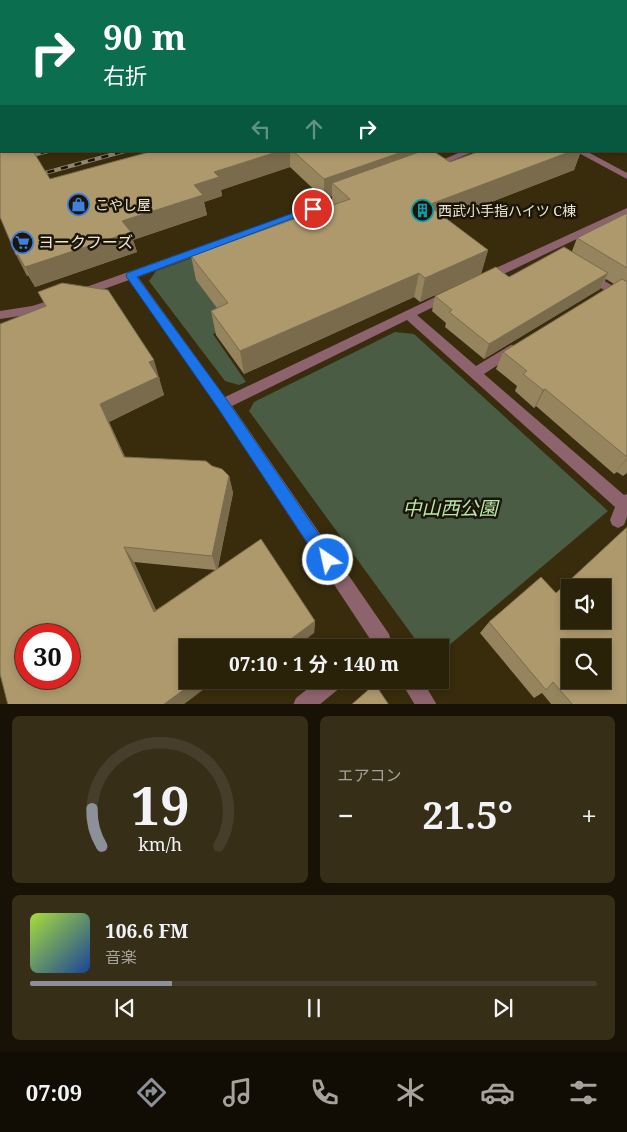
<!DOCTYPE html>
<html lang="ja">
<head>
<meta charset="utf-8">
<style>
	body { margin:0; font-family:"Noto Serif","Noto Sans JP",serif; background:#362e17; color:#f1f3f6; height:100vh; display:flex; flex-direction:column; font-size:19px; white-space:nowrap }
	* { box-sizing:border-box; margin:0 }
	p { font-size:16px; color:#a5a39c }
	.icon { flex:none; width:28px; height:28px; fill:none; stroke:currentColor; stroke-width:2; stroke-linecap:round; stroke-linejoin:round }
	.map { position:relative; height:704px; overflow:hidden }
	.drawer { display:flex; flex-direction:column; gap:12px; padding:12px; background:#171205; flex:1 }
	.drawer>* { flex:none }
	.guide { position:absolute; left:0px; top:0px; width:628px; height:152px; box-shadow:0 2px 8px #0003,0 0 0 1px #463e2a; background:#0b6e4f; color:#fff; overflow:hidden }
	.controls { position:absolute; left:561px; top:579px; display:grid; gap:10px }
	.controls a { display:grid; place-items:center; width:50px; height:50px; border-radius:0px; background:#2a2109; box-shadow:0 2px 8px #0003,0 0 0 1px #463e2a; font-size:25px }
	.speed { position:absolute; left:15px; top:624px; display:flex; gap:10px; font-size:25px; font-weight:700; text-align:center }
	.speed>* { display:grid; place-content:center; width:65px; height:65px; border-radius:50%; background:#2a2109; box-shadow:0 2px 8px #0003,0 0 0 1px #463e2a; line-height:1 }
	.speed .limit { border:8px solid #d22; background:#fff; color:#111 }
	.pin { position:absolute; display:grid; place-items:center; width:42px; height:42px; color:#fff; margin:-21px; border:2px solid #fff; border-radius:50%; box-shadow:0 1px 5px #0007 }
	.me { position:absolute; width:55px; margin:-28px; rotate:326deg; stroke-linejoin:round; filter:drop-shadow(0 0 4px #0008) }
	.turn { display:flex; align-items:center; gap:18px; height:105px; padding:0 20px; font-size:22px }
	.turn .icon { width:65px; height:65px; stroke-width:2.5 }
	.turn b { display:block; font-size:35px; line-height:42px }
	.lanes { display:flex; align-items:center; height:48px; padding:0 20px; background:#0003; justify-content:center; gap:25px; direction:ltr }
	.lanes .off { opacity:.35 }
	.big { font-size:38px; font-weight:700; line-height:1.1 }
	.drawer .card { flex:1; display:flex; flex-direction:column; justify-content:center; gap:8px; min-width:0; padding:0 18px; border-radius:8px; background:#362e17 }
	.drawer .dial { align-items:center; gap:0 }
	.dial svg { height:130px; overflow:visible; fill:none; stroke:#463e2a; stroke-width:7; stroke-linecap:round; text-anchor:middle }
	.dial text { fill:#f1f3f6; stroke:none }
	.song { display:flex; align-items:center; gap:15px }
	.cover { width:60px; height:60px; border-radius:8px; background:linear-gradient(135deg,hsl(80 70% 55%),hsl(220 70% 35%)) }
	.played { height:5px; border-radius:2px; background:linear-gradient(90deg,#8c9099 25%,#463e2a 25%) }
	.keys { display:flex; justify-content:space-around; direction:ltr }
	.heat { display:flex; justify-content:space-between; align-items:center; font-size:28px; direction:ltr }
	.drawer .tiles { flex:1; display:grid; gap:12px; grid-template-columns:1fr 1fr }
	.card:last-child { grid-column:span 2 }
	.trip { position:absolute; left:179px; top:639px; width:270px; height:50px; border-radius:0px; background:#2a2109; box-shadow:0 2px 8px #0003,0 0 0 1px #463e2a; font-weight:700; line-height:50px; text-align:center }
	.tabs { display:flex; height:80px; justify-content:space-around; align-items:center; background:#110d04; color:#a5a39c }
	.tabs .icon { width:35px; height:35px }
	.tabs .selected { color:#8c9099 }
	.tabs b { font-size:22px; color:#f1f3f6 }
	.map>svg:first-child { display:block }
	.green { fill:#4a5c44 }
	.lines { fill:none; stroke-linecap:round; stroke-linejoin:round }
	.minor { fill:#8d636e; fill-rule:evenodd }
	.rail-far1-casing { stroke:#90876e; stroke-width:2.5 }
	.rail-casing { stroke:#90876e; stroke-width:4 }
	.rail-far1 { stroke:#1b1508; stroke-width:2; stroke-dasharray:5.5; stroke-linecap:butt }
	.rail { stroke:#1b1508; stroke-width:2.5; stroke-dasharray:7; stroke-linecap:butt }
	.wall { fill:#95845d; fill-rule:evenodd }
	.shaded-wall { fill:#796b4c }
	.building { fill:#ad996c; stroke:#796b4c; fill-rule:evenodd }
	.route { fill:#1a73e8; stroke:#114b97 }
	.labels { text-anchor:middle; stroke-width:5; stroke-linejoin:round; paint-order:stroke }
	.far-poi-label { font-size:14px; fill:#ede6d4; stroke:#1b1508; text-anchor:start }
	.poi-label { font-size:16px; fill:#ede6d4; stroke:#1b1508; text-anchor:start }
	.near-park-label { font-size:19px; font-style:italic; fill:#b9e7aa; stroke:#1b1508 }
</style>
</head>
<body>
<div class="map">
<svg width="627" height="705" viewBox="0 0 627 705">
	<rect width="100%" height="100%" fill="#382c0c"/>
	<path class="green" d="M488,151L248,319L213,334L246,382L239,385L225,381L149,281L156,271Z
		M395,332L414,334L608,511L440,653V648L421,647L249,411L254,402Z"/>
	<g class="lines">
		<path class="minor" d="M463,151H475L435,168L428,166Z
			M575,151H586L627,173V179Z
			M347,194L350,195V199L138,277L225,397L448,291L454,295L452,298L417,315L476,366L511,345H519L521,348L519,351L484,374L624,495L627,494V517L624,525L618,528L612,525L610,520L615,507L407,320L232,406L389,634L391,641L389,648H365L370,639L218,408L129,280L79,298L73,294L75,291Z
			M627,208V215L491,280L487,281L482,277L483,274Z
			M589,272L627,294V303L585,279L584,276Z
			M61,297L65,298L67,301L65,304L33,314L0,319V311L32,306Z
			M319,680H344L341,687L319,705H293L296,698Z
			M400,680H422L437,705H415Z"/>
		<defs>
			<path id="rail-far1" d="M624,1L627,0"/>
			<path id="rail" d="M0,164L48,151
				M34,176L125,151"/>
		</defs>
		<use href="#rail-far1" class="rail-far1-casing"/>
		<use href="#rail" class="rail-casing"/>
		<use href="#rail-far1" class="rail-far1"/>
		<use href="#rail" class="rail"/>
	</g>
	<path class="wall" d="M0,0H443V1H1V151L50,179L153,151H418V153L450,162L480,151H581L574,170L447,219L488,250L481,274L420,302L414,297L244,374L216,335L211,311L217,308L196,280L191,256L331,205L332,196L324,199L290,167L221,190L222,196L204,202L207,215L133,240L137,252L35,287L28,275L27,276L0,217Z
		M521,0H590L586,1H525Z
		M626,22H627V139L626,138Z
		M627,213V473L623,476L617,472L614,474L536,406L534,408L515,391L517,386L496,369L503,352L614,284L606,279L600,289L484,359L445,327L446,323L432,311L435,296L509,277L572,251L577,238Z
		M38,292L160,378L159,379L164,395L109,422L125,457L212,466L229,476L233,493L218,568L315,621L314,633L0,674L46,306ZM134,562L215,570L156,610Z
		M556,593L627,705H552L542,693L534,698L480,633L489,622Z"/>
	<path class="shaded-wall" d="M411,0H443V1H411Z
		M535,0H546V1H534Z
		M565,0H590L586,1H565Z
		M280,151H290V167L221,190L222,196L204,202L207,215L133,240L137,252L35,287L25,267L122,221L194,185L214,172Z
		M405,151H418L416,166L332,183V196L324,199V179Z
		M572,151H581L574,170L424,228L428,205Z
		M488,250L481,274L420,302L425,278Z
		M16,255H18L28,275L27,276Z
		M419,273L414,297L244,374L240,351Z
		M608,273L600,289L484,359L489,344Z
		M154,360L164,395L109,422L133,474L100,404L149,362Z
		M545,389L536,406L534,408L543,390Z
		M627,458V459L614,474Z
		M229,476L233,493L217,571L212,556Z
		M124,547L134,562L162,624L154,612Z
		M315,621L314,633L295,648H279Z
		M197,680H216L183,705H163Z
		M237,680H253L240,690L235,681Z"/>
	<path class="building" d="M0,0H422L425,1H1V151H33L50,179L153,151H280L214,172L219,177L194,185L203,195L122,221L131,232L25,267L18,255H16L0,217Z
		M626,22H627V87H626Z
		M626,93H627V111H626Z
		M293,151H405L324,179Z
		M422,151H433L450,162L480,151H572L428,205L488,250L425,278L419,273L240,351L211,311L228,303L191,256L350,199L332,183Z
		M627,213V268L577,238Z
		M564,247L608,273L489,344L449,312L452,310L435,296L496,267L509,277Z
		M622,279L627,282V457L545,389L543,390L523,374L527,371L503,352Z
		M62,283L108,290L154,360L149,362L158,377L100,404L124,457L206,461L212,466L222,469L229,476L212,556L124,547L154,612L261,539L315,621L279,648H188V680H197L163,705H8L0,674V324L46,306L38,292ZM26,635H69V678H26Z
		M627,527V705H573L553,682L546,690L489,622L541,577L556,593ZM570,588H602V620H570ZM570,648H602V680H570Z
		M375,684L389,705H351Z"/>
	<path class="route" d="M310,207L317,209L137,277L227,400L333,555L335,560L333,565L328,568L322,565L218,408L126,276L127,273Z"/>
	<defs>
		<symbol id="shop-ring" viewBox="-11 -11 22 22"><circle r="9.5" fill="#1b1508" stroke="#3f7fe0" stroke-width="1.5"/><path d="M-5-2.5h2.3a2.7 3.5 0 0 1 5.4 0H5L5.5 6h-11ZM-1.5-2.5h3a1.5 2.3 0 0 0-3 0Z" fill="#3f7fe0"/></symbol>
		<symbol id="building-ring" viewBox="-11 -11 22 22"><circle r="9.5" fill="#1b1508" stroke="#0f9aa8" stroke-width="1.5"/><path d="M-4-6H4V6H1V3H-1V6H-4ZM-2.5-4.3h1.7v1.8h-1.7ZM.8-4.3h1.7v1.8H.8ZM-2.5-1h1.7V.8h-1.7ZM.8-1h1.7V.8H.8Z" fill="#0f9aa8"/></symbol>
		<symbol id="supermarket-ring" viewBox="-11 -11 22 22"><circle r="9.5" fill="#1b1508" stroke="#3f7fe0" stroke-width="1.5"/><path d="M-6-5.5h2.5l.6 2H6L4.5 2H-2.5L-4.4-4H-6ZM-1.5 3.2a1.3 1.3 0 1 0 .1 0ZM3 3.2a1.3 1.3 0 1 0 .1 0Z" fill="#3f7fe0"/></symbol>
	</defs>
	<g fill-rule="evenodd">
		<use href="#shop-ring" x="66" y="192" width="25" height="25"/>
		<use href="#building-ring" x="410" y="198" width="25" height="25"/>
		<use href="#supermarket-ring" x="10" y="230" width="25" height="25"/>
	</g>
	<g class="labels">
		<g class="far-poi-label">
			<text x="95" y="210">こやし屋</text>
			<text x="438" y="216">西武小手指ハイツ C棟</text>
		</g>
		<g class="poi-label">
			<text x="38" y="248">ヨークフーズ</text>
		</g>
		<g class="near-park-label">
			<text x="450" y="515">中山西公園</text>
		</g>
	</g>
</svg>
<div class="controls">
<a><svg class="icon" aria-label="sound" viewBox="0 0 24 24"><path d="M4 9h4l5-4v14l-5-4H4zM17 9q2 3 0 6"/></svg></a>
<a><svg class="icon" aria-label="search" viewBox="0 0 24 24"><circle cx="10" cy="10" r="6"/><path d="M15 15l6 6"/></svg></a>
</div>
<div class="speed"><div class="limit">30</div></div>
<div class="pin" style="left:313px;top:209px;background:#d93025"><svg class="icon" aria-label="arrive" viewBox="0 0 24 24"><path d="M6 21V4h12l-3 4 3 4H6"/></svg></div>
<svg class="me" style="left:328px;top:560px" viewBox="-20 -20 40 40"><circle r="17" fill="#1a73e8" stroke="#fff" stroke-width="3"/><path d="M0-11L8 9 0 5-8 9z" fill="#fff"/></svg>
<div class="trip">07:10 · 1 分 · 140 m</div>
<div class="guide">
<div class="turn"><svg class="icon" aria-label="right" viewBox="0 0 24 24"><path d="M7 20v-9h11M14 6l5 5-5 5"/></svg><div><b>90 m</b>右折</div></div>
<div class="lanes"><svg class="icon off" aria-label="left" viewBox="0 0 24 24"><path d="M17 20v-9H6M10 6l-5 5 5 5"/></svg><svg class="icon off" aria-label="ahead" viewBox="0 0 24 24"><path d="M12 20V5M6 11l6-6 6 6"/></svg><svg class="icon" aria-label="right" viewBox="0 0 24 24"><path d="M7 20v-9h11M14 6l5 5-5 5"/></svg></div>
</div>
</div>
<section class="drawer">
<div class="tiles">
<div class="card dial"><svg viewBox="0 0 100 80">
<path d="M14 69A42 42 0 1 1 86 69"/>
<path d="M14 69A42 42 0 0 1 8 46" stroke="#8c9099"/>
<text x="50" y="56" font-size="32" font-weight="700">19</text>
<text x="50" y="72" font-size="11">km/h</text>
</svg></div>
<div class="card"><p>エアコン</p>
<div class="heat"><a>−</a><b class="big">21.5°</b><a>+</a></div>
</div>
<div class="card">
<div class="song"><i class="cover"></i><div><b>106.6 FM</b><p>音楽</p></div></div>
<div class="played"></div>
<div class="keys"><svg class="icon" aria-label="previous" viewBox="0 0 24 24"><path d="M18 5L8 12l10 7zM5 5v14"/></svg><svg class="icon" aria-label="pause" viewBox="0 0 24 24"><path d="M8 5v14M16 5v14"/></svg><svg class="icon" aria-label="next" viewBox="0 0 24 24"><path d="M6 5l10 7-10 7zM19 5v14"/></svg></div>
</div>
</div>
</section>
<nav class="tabs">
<b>07:09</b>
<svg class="icon selected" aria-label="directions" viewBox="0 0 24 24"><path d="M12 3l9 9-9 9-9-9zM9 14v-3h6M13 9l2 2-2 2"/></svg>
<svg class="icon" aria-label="music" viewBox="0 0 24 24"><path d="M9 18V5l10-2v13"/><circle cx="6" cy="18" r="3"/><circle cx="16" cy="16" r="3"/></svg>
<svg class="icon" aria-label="phone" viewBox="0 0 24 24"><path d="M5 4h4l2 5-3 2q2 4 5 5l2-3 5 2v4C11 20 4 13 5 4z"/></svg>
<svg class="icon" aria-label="climate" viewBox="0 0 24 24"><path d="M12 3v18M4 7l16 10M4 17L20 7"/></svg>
<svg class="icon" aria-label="car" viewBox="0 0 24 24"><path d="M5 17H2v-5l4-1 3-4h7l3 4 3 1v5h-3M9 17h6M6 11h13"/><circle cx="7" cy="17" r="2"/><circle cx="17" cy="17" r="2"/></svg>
<svg class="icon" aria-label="filters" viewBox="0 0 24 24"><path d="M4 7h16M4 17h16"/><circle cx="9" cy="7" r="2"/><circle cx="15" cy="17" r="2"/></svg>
</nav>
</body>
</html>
